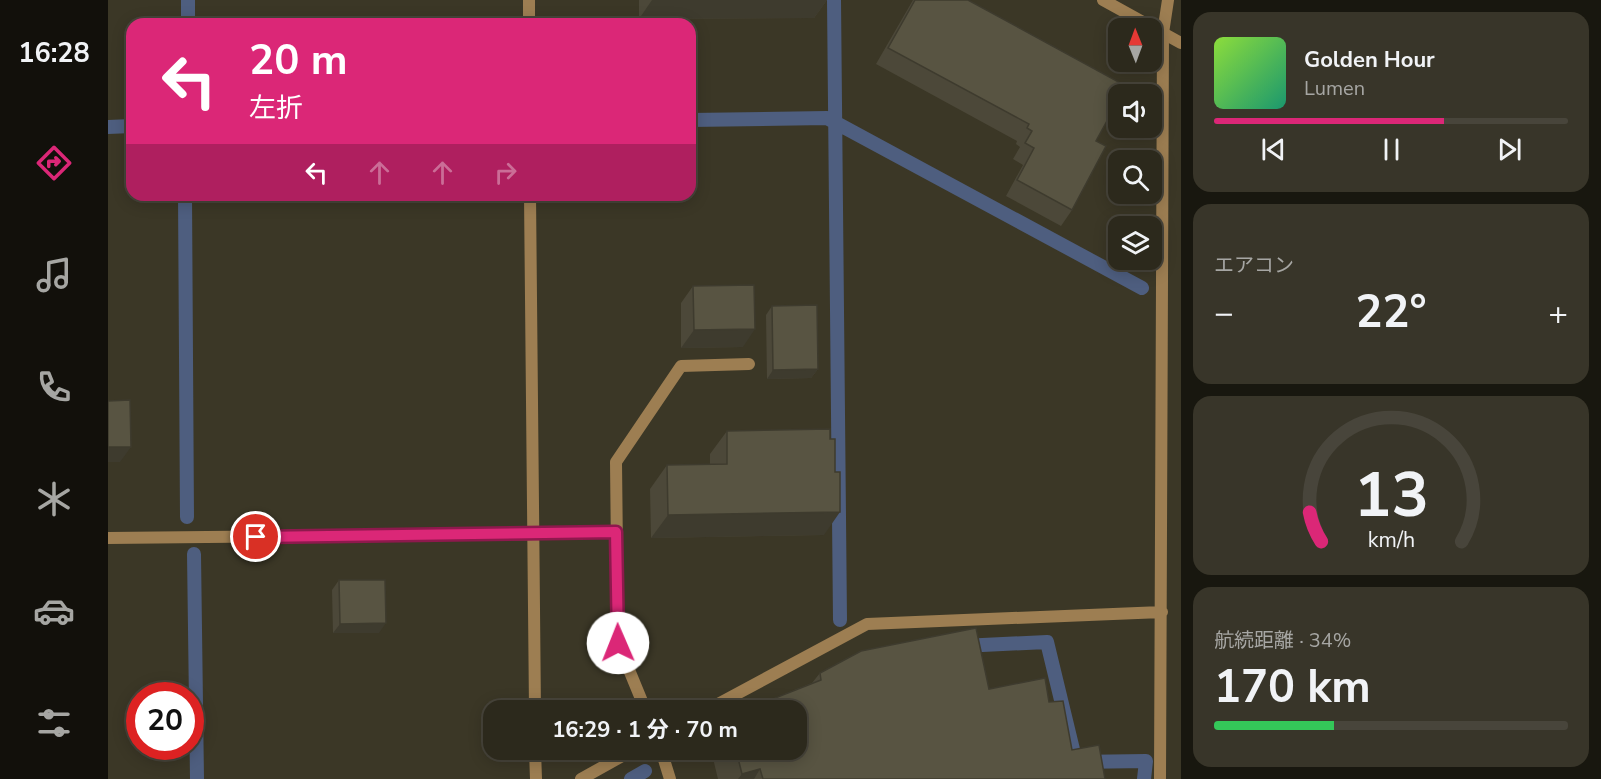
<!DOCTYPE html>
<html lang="ja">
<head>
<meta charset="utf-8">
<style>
	body { margin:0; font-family:"Nunito Sans","Noto Sans JP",sans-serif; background:#383529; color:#f1f3f6; height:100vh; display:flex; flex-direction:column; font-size:22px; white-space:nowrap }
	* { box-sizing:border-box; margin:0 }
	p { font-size:20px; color:#a6a6a3 }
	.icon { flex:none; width:33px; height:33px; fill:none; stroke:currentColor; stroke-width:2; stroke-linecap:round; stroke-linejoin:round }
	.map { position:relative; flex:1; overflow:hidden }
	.drawer { display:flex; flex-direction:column; gap:12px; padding:12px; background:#18170f; width:420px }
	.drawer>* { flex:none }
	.banner { position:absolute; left:18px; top:18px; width:570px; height:183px; border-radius:18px; box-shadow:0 3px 15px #0003,0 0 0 2px #48453b; background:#db2777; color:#fff; overflow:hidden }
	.needle { width:39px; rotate:359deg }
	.buttons { position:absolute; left:1000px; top:18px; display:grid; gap:12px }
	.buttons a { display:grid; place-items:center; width:54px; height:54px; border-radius:12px; background:#2c291c; box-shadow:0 3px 15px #0003,0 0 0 2px #48453b; font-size:30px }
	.speed { position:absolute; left:18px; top:682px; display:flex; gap:12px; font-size:30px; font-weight:700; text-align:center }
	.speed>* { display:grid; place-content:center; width:78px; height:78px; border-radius:50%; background:#2c291c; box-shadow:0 3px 15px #0003,0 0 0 2px #48453b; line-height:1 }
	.speed .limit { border:9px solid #d22; background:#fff; color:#111 }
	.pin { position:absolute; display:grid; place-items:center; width:51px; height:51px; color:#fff; margin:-26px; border:3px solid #fff; border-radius:50%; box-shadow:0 2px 6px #0007 }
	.me { position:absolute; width:66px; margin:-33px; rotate:359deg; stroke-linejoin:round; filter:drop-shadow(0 0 4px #0008) }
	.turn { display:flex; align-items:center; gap:21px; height:126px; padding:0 24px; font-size:27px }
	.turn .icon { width:78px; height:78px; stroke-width:2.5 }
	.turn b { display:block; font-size:42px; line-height:51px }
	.lanes { display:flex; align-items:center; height:57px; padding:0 24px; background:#0003; justify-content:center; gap:30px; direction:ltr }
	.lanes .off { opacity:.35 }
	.big { font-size:45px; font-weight:700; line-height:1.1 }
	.drawer .card { flex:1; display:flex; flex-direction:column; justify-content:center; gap:9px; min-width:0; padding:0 21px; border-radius:18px; background:#383529 }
	.drawer .dial { align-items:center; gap:0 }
	.dial svg { height:156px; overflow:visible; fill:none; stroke:#48453b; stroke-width:7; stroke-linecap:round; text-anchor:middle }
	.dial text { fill:#f1f3f6; stroke:none }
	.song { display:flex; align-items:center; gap:18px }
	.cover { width:72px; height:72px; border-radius:9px; background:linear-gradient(135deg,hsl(90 70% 55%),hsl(160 70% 35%)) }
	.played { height:6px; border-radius:3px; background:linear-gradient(90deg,#db2777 65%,#48453b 65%) }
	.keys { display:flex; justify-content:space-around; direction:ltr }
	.heat { display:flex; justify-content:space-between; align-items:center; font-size:33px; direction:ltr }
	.charge { height:9px; border-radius:4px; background:linear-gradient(90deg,#34c759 34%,#48453b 0) }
	.trip { position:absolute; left:375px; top:700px; width:324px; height:60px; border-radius:18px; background:#2c291c; box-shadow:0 3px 15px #0003,0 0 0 2px #48453b; font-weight:700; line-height:60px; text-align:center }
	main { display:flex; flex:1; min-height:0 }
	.tabs { display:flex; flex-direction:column; width:108px; justify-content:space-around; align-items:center; background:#12100b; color:#a6a6a3 }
	.tabs .icon { width:42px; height:42px }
	.tabs .selected { color:#db2777 }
	.tabs b { font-size:27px; color:#f1f3f6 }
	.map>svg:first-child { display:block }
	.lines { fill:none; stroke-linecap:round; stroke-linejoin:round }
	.stream { stroke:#4e5e7f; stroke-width:14 }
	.service { stroke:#9d7e52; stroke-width:12 }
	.minor { stroke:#9d7e52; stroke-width:12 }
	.tertiary { stroke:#9d7e52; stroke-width:12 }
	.wall { fill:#4c4839 }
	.shaded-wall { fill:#3e3b2e }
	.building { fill:#585442; stroke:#3e3b2e; stroke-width:1.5 }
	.route-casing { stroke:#8e194d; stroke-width:15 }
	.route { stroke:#db2777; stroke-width:10 }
</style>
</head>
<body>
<main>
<nav class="tabs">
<b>16:28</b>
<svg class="icon selected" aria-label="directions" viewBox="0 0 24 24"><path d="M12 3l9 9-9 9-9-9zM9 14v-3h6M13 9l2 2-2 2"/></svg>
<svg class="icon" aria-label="music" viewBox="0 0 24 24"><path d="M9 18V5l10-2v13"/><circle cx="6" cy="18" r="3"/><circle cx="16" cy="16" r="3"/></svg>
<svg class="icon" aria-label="phone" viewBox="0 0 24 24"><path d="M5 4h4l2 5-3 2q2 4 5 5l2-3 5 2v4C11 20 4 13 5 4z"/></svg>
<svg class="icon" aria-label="climate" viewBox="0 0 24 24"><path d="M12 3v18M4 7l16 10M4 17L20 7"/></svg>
<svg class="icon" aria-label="car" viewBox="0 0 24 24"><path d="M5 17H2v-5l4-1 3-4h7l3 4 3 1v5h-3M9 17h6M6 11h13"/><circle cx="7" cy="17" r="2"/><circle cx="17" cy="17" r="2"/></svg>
<svg class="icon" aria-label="filters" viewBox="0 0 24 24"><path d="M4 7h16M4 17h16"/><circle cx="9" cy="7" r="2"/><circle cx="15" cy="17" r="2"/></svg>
</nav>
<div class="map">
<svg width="1073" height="779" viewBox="0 0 1073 779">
	<rect width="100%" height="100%" fill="#3b3726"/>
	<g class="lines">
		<path class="stream" d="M80,0V24
			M726,0L732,620
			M582,120L719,118L1034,288
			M0,127L24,126
			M77,195L79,517
			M86,554L89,779
			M854,646L939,642L968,762L1038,761L1036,779
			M523,779L537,771"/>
		<path class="service" d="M425,534L508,532
			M538,711L510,643L508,462L573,366L641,364"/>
		<path class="minor" d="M421,0V24
			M422,195L427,711
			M0,538L425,534
			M597,711L759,624L1054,612
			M427,750L428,779
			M553,750L562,779
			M473,779L525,750
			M1052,779L1055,33L1060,0"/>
		<path class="tertiary" d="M995,0L1073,43"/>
	</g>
	<path class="wall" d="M531,0H719L706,18L531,19Z
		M805,0H860L988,141L964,210L953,226L898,196L915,165L905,159L912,147L908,144L909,141L768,64Z
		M585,286L635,347L573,348V303Z
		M664,306L710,369L703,378L659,379L658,315Z
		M619,431L716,535L543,538L542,489L559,465L602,464V454Z
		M231,580L271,633H225L224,590Z
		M712,673L881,689L941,702L964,750L997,779H610L603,750H688V711H643L647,706L704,683Z"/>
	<path class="shaded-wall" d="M544,0H719L706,18L531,19Z
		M647,329L635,347L573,348L586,330Z
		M710,369L703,378L659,379L665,370Z
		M0,447H23L12,462H0Z
		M732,512L716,535L543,538L560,515Z
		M278,623L271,633H225L232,624Z
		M652,769L646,779H630L634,774Z"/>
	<path class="building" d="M807,0H860L1018,86L1014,94H1011V99L988,141L998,146L964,210L909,180L926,148L917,143L924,131L919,128L921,124L780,48Z
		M646,285L647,329L586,330L585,286Z
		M709,305L710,369L665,370L664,306Z
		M22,400L23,447H0V401Z
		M722,429V439H727V472H732V512L560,515L559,465L619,464V431Z
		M231,580H277L278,623L232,624Z
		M868,628L881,689L937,678L941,702L955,701L964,750L991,745L997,779H655L652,769L634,774L628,750H688V711H648L647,706L713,680L712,673L753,651Z"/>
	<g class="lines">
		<defs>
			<path id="route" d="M148,537L508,532L510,643"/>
		</defs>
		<use href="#route" class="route-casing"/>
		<use href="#route" class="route"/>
	</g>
</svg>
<div class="buttons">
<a><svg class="needle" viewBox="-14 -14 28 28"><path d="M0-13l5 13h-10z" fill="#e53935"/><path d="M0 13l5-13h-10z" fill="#a6a6a3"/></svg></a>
<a><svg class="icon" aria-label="sound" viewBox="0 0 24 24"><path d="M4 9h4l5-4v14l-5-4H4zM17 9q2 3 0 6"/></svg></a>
<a><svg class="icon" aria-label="search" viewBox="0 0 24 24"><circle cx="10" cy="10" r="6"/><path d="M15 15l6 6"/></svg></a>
<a><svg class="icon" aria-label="layers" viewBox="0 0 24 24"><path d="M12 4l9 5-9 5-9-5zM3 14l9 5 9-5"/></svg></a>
</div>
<div class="speed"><div class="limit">20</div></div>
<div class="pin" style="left:148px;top:537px;background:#d93025"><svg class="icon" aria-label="arrive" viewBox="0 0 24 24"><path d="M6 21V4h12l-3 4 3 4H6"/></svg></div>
<svg class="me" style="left:510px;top:643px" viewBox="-20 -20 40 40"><circle r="19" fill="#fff"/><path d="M0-13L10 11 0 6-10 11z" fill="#db2777"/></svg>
<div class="trip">16:29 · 1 分 · 70 m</div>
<div class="banner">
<div class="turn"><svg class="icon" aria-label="left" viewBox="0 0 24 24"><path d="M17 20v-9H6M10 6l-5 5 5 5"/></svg><div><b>20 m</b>左折</div></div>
<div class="lanes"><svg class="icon" aria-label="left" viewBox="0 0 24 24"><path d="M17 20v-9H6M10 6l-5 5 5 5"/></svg><svg class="icon off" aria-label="ahead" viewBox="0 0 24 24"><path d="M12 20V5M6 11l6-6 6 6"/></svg><svg class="icon off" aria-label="ahead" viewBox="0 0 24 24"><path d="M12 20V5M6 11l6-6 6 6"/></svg><svg class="icon off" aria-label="right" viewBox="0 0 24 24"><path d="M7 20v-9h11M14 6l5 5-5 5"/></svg></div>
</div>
</div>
<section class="drawer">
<div class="card">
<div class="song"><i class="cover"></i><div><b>Golden Hour</b><p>Lumen</p></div></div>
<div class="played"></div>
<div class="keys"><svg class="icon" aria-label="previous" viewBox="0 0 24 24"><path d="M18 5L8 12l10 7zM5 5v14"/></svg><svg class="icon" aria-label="pause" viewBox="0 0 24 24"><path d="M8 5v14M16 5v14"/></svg><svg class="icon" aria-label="next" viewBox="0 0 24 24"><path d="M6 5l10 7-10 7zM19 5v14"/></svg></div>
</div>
<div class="card"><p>エアコン</p>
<div class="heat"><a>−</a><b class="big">22°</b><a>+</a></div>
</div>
<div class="card dial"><svg viewBox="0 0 100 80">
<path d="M14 69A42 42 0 1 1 86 69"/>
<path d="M14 69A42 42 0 0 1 8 54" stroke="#db2777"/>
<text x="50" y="56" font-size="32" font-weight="700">13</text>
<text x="50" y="72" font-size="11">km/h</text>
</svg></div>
<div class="card"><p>航続距離 · 34%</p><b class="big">170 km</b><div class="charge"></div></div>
</section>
</main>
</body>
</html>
